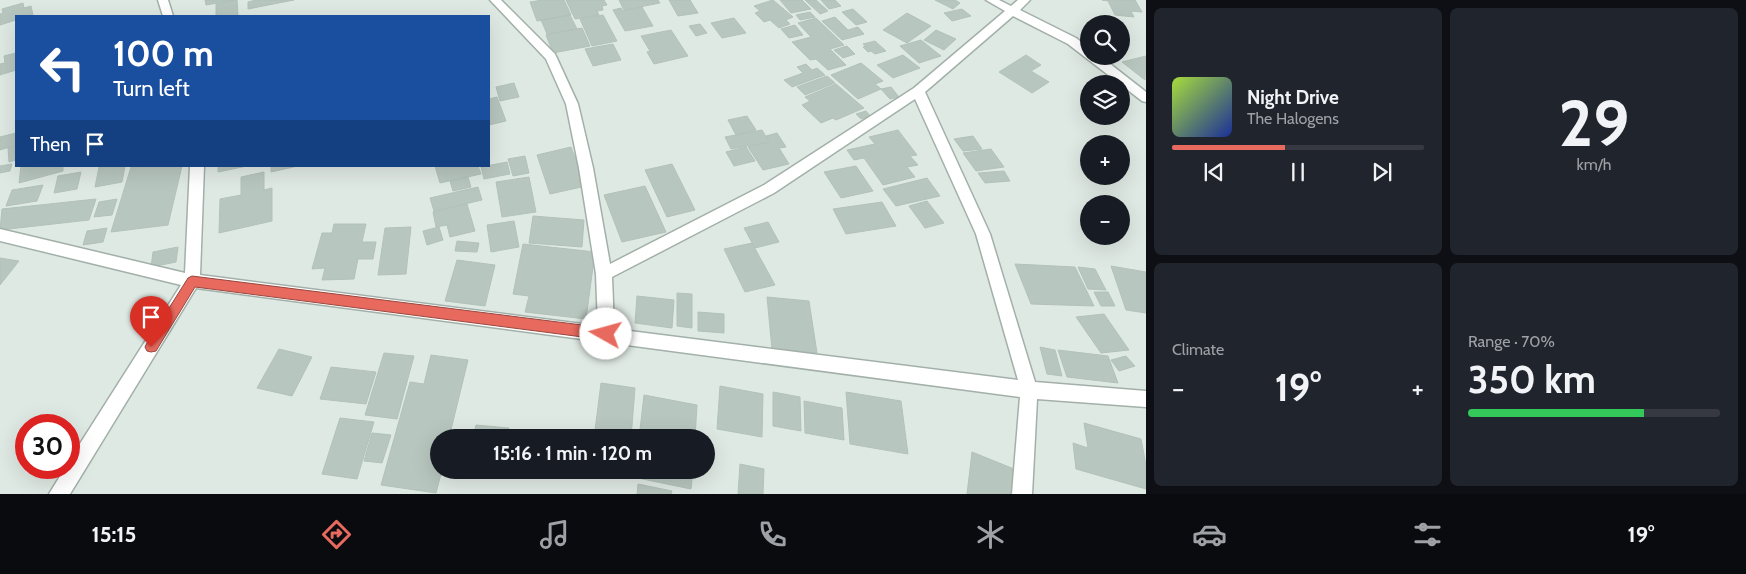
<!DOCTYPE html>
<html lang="en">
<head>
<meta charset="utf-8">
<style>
	body { margin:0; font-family:Cabin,sans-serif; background:#20242c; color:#f1f3f6; height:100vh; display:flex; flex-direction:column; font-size:19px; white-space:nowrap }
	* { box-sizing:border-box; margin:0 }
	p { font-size:16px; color:#9ea1a6 }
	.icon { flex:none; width:28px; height:28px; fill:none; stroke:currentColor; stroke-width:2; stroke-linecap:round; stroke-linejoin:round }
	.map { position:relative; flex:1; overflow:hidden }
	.panel { display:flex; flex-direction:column; gap:8px; padding:8px; background:#0d0f14; width:600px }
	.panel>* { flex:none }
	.guide { position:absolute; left:15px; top:15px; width:475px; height:152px; border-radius:0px; box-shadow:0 5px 20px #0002; background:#1a4fa0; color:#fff; overflow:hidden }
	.buttons { position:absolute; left:1080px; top:15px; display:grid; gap:10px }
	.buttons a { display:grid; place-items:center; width:50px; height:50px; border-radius:50%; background:#171b24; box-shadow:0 5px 20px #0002; font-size:25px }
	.speed { position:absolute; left:15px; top:414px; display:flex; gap:10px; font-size:25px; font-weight:700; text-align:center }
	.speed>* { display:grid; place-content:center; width:65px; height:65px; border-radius:50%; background:#171b24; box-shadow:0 5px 20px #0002; line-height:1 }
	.speed .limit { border:8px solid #d22; background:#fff; color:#111 }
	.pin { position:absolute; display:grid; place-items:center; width:42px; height:42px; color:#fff; margin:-51px -21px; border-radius:50% 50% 50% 0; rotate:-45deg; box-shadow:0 0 5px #0007 }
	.pin .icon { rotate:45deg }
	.me { position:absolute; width:55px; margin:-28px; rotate:277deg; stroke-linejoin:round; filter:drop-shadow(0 0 4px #0008) }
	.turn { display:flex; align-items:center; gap:18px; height:105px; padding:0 15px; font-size:22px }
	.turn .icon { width:65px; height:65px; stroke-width:2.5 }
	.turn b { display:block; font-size:35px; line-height:42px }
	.then { display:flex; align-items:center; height:48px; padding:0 15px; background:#0003; gap:10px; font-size:19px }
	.big { font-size:38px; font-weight:700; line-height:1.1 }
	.panel .tile { flex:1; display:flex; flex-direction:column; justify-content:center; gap:8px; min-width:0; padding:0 18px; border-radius:8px; background:#20242c }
	.panel .dial { align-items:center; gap:0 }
	.dial b { font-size:65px; line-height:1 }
	.song { display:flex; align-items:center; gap:15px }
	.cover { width:60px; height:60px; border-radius:8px; background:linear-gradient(135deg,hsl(80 70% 55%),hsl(230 70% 35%)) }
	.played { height:5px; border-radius:2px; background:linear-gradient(90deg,#e86a5e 45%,#363941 45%) }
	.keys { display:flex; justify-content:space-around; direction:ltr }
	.heat { display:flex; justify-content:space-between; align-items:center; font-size:28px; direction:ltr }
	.charge { height:8px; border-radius:4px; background:linear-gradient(90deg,#34c759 70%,#363941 0) }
	.panel .tiles { flex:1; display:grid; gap:8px; grid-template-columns:repeat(2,1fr) }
	.trip { position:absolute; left:430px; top:429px; width:285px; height:50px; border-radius:25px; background:#171b24; box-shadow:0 5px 20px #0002; font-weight:700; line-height:50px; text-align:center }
	.tab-bar { display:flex; height:80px; justify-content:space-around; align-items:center; background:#090b0e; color:#9ea1a6 }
	.tab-bar .icon { width:35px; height:35px }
	.tab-bar .on { color:#e86a5e }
	.tab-bar b { font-size:22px; color:#f1f3f6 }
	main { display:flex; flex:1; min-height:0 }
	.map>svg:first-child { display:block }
	.building { fill:#b7c6be; stroke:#b2c2b9 }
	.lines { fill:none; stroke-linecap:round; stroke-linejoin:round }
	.minor-casing { stroke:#a2b0a9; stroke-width:3 }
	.minor { fill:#fff; fill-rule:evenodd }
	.route { fill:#e86a5e; stroke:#97453d }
</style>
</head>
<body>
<main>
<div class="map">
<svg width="1146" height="494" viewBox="0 0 1146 494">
	<rect width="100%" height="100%" fill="#dfe9e3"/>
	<path class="building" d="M205,0H235L206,5Z
		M237,0L238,16H216V4Z
		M256,0H294L248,9V2Z
		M543,0H564L571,15L537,21L530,2Z
		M566,0H604L607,5L602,6L603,10L597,11L599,15L575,19Z
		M619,0H658L660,3L624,10Z
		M669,0H690L698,13L678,16Z
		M773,0L793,17L786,20L790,24L779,28L770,20L764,22L755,13L760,11L754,6Z
		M780,0H802L811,9L791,13Z
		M805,0H816L828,11L820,14Z
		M821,0H835L841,6L829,9Z
		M935,0H955L960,3L953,9Z
		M1102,0H1135L1142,12L1131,11L1134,17L1115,15L1108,1Z
		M23,3L24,8L31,6L33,15L16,16V20L0,25V14L3,13L2,9Z
		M642,7L653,26L625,31L613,10L621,8L623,11Z
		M853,9L867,22L856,25L842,12Z
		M962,9L971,16L952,21L944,13Z
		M810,12L815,17L800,20L796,15Z
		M907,13L931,26L907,43L883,30Z
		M570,15L577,29L547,34L541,20Z
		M603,15L617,41L592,46L580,19Z
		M835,17L848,30L858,27L864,34L842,40L822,21Z
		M734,18L746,33L722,38L711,23Z
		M816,18L844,45L830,49L846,65L828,70L816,59L810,60L792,42L811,37L798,23Z
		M700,24L707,33L696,36L689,26Z
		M795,25L803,35L789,38L781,29Z
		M582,28L590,46L553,53L546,35Z
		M671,30L688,56L654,64L647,52L650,51L641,36Z
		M936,30L956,39L944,50L924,40Z
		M921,40L941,56L919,63L900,46Z
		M875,41L886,51L875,54L871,51L868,52L863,47L866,46L863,44Z
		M613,44L621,60L593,66L585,49Z
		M847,46L855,54L843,58L834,50Z
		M16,53V70L0,75V64L5,63L4,56Z
		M903,55L920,68L893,78L877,65Z
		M1026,55L1041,65L1031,71L1049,82L1032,93L999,72Z
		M1146,56L1145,80L1122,62Z
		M861,63L883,81L875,84L881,89L858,99L831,75Z
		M806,64L812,70L817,68L825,75L792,87L784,80L803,73L797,67Z
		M827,76L835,83L805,95L797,87Z
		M514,83L519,97L500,101L496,87Z
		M836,84L864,108L836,120L833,118L821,123L802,105L810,101L805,97Z
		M891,87L899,97L890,99L881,89Z
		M497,97L506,121L489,125V99Z
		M866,111L870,116L861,119L856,114Z
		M747,116L756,130L736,135L728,120Z
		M762,130L769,142L731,149L725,137Z
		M898,130L917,155L910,156L918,165L907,167L915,177L883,185L864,158L854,160L847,150L875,144L869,137Z
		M16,133V145L0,150V137Z
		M777,133L786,147L779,148L789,164L763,170L748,147L770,142L766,136Z
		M973,136L982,149L963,151L954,139Z
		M16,146V160L9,162L8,148Z
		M571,147L586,186L550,194L537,155Z
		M746,147L755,161L734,166L726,152Z
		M991,149L1004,167L976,171L963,153Z
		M525,156L529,173L513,176L508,159Z
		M507,162L510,174L484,179L481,167Z
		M12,164L10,171L0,173V166Z
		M672,164L695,210L667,217L645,170Z
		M21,166H63V171L19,183Z
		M104,166H125L122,182L95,187L99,167Z
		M139,166H182L168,225L111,232L131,167Z
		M218,166H247L218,172Z
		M271,166H298L271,172Z
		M435,166H478L481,174L440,183Z
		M856,166L873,191L841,198L824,172Z
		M1004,171L1010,181L985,183L978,173Z
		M81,172L77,189L54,193L58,176Z
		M264,172V190L272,188V221L219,233L220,199L241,195V177Z
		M468,177L471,187L453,191L450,181Z
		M529,177L536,212L502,217L496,182Z
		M927,178L940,196L896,206L883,189Z
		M43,185L37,201L6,206L12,190Z
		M645,186L666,232L622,242L604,195Z
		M478,187L482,200L434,211L430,198Z
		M96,199L89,220L0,230L2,209Z
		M117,199L112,215L94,217L99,202Z
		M927,201L944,223L925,228L909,206Z
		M882,202L896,226L846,234L833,209Z
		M467,204L475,231L450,237L447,225L436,227L433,212Z
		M533,216L584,220L582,247L529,243Z
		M514,221L519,247L491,252L487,225Z
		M768,222L779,242L755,248L744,228Z
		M334,224H366L362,242H376L373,259H358L354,279L322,280L325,268L312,269L322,233H332Z
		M411,227L406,274L378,275L385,228Z
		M439,227L443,240L427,245L423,231Z
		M107,228L103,242L83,245L87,231Z
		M457,241L479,243L477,252L455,251Z
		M752,243L775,285L745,292L724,249Z
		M523,244L595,252L586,319L525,312L529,296L513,294Z
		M178,247L176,262L151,267L153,252Z
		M0,258L19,261L0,285Z
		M457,260L495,265L485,306L445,301Z
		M1015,264L1075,267L1094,306L1031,304Z
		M1111,266L1146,272V313L1126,310Z
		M1078,267L1095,269L1106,290L1088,289Z
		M1094,292H1108L1115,306H1101Z
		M677,293L692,294V328L677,326Z
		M637,296L674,300L672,328L635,323Z
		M767,297L809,301L817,353L772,349Z
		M698,312L724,314V333L698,331Z
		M1104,314L1129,350L1101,353L1076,317Z
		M1040,347L1055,350L1062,376L1047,374Z
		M279,349L312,357L292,396L257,388Z
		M1058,350L1108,356L1118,383L1067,377Z
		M384,353L414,356L397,419L365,415Z
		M431,355L468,360L449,438H439V470H442L436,493L381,485L410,382L424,384Z
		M1126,356L1135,366L1119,371L1111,360Z
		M331,367L376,372L366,404L320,399Z
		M601,383L635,388L631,438H594Z
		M720,386L763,394L762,437L717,429Z
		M773,392L800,397L801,431L773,426Z
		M846,392L901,401L908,454L850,444Z
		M644,395L697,405L695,438H639Z
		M804,401L842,408L844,440L805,433Z
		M340,418L374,422L357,479L322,474Z
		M1084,423L1141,439L1146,465V489L1076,469L1073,443L1088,448Z
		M476,425L509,428L507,438H473Z
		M372,433L391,435L382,463L364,461Z
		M972,452L1014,469L1012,494H967Z
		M740,464L764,469L763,494H738Z
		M467,470H502L500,478L466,475Z
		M634,470H693L691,489L633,477Z
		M638,484L672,491L671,494H637Z"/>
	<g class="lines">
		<defs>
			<path id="minor" d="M158,0H168L173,16H163Z
				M490,0H501L555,54L578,104L593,168L610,264L764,185L914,88L1005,11L986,0H999L1011,6L1018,0H1030L1020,10L1076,38L1089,48V56H1100L1146,92V102L1142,101L1068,44L1013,16L925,92L990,234L1035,382L1146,391V407L1037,399L1032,494H1012L1020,397L196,288L70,494H49L65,468H69V461L181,285L0,241V229L185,273L190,166H204L200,275L598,326L596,274L579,168L566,104L546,59ZM915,99L976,234L1018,380L614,329L612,277L774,193Z"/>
		</defs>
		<use href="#minor" class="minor-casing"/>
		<use href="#minor" class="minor"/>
	</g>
	<path class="route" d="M192,276L606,328L610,330L612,334L610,338L606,340L195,287L156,351L151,352L147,351L145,347L147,343L188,278Z"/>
</svg>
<div class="buttons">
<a><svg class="icon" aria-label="search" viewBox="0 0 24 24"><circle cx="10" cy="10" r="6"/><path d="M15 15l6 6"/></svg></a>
<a><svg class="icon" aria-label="layers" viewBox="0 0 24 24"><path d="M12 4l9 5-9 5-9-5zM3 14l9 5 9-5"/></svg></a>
<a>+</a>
<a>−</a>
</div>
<div class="speed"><div class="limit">30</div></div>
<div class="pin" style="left:151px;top:347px;background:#d93025"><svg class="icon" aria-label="arrive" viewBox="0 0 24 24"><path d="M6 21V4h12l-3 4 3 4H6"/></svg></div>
<svg class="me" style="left:606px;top:334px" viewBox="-20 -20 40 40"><circle r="19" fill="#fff"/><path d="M0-13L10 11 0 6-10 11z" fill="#e86a5e"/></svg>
<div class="trip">15:16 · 1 min · 120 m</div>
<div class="guide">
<div class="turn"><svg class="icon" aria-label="left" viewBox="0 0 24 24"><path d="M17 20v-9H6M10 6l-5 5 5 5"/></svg><div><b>100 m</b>Turn left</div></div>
<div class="then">Then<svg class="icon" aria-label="arrive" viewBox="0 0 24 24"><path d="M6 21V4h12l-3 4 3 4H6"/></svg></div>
</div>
</div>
<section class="panel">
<div class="tiles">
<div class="tile">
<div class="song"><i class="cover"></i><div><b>Night Drive</b><p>The Halogens</p></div></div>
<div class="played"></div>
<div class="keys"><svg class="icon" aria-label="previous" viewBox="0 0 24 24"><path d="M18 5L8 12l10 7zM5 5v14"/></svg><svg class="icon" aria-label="pause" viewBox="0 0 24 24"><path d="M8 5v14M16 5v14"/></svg><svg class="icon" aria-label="next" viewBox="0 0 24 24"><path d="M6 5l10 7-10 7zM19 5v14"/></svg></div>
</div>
<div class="tile dial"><b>29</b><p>km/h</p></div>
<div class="tile"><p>Climate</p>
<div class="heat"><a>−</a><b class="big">19°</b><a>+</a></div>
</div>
<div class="tile"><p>Range · 70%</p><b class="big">350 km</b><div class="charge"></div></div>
</div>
</section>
</main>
<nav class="tab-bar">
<b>15:15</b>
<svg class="icon on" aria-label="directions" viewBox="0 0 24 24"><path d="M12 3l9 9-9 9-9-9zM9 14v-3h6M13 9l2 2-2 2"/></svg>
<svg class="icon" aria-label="music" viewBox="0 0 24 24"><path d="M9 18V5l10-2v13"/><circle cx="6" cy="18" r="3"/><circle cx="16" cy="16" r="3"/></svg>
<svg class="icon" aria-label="phone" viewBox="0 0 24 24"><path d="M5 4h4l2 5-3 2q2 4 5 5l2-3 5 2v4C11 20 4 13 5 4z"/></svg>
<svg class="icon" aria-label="climate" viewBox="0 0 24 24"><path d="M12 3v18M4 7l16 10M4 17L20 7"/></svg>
<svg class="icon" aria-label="car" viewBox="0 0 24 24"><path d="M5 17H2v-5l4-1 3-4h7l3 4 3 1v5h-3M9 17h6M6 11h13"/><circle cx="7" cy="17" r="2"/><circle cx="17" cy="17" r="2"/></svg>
<svg class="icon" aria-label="filters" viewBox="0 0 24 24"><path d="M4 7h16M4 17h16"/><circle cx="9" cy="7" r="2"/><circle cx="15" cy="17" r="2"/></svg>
<b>19°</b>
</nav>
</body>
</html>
